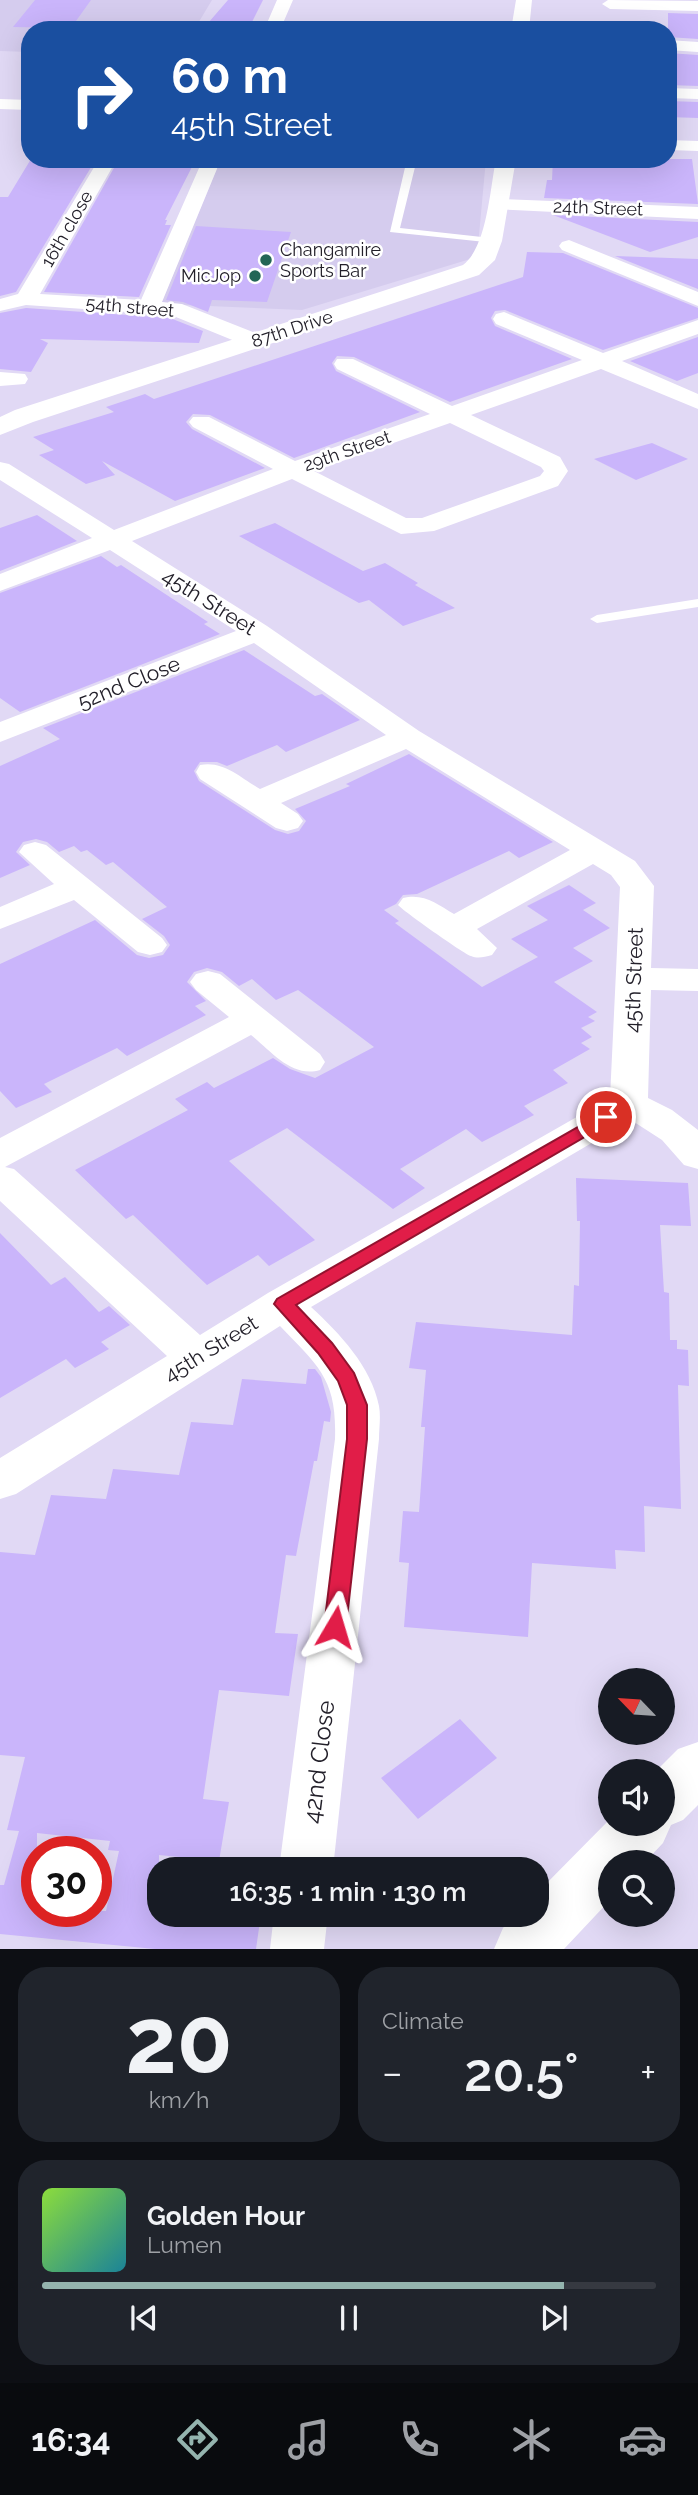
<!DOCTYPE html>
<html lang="en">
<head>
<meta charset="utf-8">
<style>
	body { margin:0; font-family:Raleway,sans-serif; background:#20242c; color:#f1f3f6; height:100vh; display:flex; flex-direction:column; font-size:26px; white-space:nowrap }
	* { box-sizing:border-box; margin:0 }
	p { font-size:23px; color:#9ea1a6 }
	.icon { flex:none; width:38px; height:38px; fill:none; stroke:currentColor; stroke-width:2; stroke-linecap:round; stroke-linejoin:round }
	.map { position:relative; height:1949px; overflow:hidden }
	.drawer { display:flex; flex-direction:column; gap:18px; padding:18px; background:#0d0f14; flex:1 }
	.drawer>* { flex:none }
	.guide { position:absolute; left:21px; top:21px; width:656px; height:147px; border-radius:28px; box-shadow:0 7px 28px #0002; background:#1a4fa0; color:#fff; overflow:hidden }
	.needle { width:46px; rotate:295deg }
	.tools { position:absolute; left:598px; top:1668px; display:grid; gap:14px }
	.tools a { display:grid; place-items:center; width:77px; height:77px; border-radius:50%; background:#171b24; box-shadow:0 7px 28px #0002; font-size:35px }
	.speed { position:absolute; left:21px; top:1836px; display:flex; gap:14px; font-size:35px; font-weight:700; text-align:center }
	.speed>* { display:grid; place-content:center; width:91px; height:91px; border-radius:50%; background:#171b24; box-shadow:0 7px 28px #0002; line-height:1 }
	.speed .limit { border:10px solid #d22; background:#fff; color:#111 }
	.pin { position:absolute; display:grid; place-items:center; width:60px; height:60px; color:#fff; margin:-30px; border:4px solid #fff; border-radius:50%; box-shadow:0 2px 7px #0007 }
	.me { position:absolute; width:77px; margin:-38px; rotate:7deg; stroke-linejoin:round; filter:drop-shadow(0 0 5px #0008) }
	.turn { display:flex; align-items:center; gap:24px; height:147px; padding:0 35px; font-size:32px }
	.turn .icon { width:91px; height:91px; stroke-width:2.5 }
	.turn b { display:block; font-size:49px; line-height:60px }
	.big { font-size:52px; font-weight:600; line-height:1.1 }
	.drawer .card { flex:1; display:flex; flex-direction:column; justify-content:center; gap:10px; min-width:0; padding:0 24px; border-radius:28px; background:#20242c }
	.drawer .dial { align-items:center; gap:0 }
	.dial b { font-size:91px; line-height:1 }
	.song { display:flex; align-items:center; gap:21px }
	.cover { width:84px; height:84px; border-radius:10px; background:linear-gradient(135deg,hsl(90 70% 55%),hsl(190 70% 35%)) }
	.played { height:7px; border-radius:4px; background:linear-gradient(90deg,#94b4ae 85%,#363941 85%) }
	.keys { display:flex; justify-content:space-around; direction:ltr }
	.heat { display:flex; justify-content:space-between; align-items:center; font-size:38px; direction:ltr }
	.drawer .tiles { flex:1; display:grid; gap:18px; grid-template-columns:1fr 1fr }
	.card:last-child { grid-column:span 2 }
	.trip { position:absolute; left:147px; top:1857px; width:402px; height:70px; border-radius:28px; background:#171b24; box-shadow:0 7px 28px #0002; font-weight:600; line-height:70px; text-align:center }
	.dock { display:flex; height:112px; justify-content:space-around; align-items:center; background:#090b0e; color:#9ea1a6 }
	.dock .icon { width:49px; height:49px }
	.dock .on { color:#94b4ae }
	.dock b { font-size:32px; color:#f1f3f6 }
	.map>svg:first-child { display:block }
	.built { fill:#d5ccee }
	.building { fill:#cab5fb; fill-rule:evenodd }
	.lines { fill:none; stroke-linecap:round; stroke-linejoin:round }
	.service { fill:#fff; fill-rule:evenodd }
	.minor { fill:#fff; fill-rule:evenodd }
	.tertiary { fill:#fff; fill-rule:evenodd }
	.route { fill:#e11d48; stroke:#92132f; stroke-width:2 }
	.poi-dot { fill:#236656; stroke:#fff; stroke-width:2.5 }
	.labels { text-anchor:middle; stroke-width:5; stroke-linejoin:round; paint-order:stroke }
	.far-street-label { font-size:18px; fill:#23202a; stroke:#fff }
	.far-poi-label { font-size:18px; fill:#23202a; stroke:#fff; text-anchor:start }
	.street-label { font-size:21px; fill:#23202a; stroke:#fff }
	.near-street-label { font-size:24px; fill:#23202a; stroke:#fff }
</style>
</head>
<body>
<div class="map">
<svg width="698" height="1949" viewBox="0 0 698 1949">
	<rect width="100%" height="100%" fill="#e1d9f5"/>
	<path class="built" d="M0,0H212L194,30H30V52L0,51Z
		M221,159H486L477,257L302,310L161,304Z"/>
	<path class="building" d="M35,0H91L71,28L13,27Z
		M228,0H263L248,30H202Z
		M668,13L698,14V39L668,37Z
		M668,53L698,55V86L668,85Z
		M668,101L698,102V118L668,117Z
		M31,159H96L16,292L0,296V197H8Z
		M119,159H196L165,220H167L165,225H171L139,297L44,292Z
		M553,159H692L698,204L544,198L547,180H552Z
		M553,215L698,222V237L650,252Z
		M196,226L291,232L267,302L212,300L208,312L183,302L166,300Z
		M527,252L563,253L698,308V318L603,350L505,310L495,311L491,318L495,326L572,359L450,402L354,357L337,356L332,363L336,371L420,412L294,458L210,415L193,414L186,422L192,429L265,468L175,501L102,461L115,475L86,484L39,455L54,450L33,437L114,412L106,407L145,394L154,399L523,277Z
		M615,256L698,259V289Z
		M26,308L170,318L203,331L199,343L40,339L48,343L31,372L0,369V313Z
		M698,337V373L677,381L630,361Z
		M652,443L688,459L636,480L594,459Z
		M37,515L77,541L0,571V528Z
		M275,523L363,571L385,563L418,583L415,585L455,608L403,626L369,600L359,603L239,536Z
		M101,556L117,567L121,565L208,622L204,624L220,634L20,712L0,698V593Z
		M244,650L315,696L322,694L360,720L286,752L277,745L227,766L217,762H200L194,771L199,781L275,830L288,834L299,831L306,821L295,809L350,786L346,784L409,754L553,842L519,858L509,851L417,894L403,895L396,904L384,910L399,921L395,923L482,987L538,957L511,939L548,920L527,906L569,885L596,903L583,910L610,928L573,948L593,961L554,982L597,1012L588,1017L595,1021L581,1028L592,1037L581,1043L590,1049L553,1070L568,1083L524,1106L534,1115L482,1142L466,1129L400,1169L425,1188L393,1209L287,1128L229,1161L315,1240L269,1266L258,1255L207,1285L133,1215L126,1219L75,1170L188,1110L175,1099L207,1082L214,1088L273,1058L290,1069L315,1078L374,1047L298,990L276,1000L252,979L239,986L222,972L207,968L194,972L187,982L206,1001L195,1006L206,1015L127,1056L117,1048L44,1084L52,1092L16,1108L0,1091V964L95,920L137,955L149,958L163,955L170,945L164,936L142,919L167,907L113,862L106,865L87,850L81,852L74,846L59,852L47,842L36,839L23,842L16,852L30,865L0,878V766L60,739L43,728Z
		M576,1178L688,1183L691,1226L660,1225L664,1292L669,1293L670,1340H677V1349L688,1350L689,1386L678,1385L681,1509L644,1506L645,1552L615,1550L616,1569L532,1563L528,1637L404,1627L409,1563L399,1562L403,1511L419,1512L425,1427H421L426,1370L409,1368L416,1322L572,1335L574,1285L579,1286L580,1221H577Z
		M0,1233L51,1285L65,1277L99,1312L109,1306L130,1325L101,1342L109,1349L75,1368L66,1359L0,1398Z
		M308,1369H315L321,1377L331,1412L330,1422L324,1421L317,1461H314L296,1556L286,1555L275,1633L298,1634L289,1696L219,1690L203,1799L229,1802L219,1861L159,1855V1914H261L256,1949H155L0,1934V1885H4L19,1831L7,1830L25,1757L0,1755V1552L35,1555L51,1495L106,1499L113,1469L179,1475L191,1422L233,1425L242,1379L306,1384ZM37,1833L110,1841L108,1850L119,1851L106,1911H37Z
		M460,1719L497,1758L418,1819L381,1778Z"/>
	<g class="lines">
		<path class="service" d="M407,159H417L400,228L491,238L495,239V243L390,232Z
			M698,599V607L597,623L590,619L597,615Z"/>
		<path class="minor" d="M277,0H293L280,30H264Z
			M608,0L698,1V11L610,9L602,4Z
			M668,40L698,42V52L668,50Z
			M668,88L698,89V99L668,98Z
			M0,99L30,100V110L0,109Z
			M668,140L698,141V151L668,150Z
			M99,159H117L40,294L141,300L203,159H221L162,302L182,304L263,336L266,341L263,346H247L171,315L26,305L0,311V299L18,294Z
			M499,199L698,207V219L492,209L489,205Z
			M569,240L698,292V306L562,250L559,246L562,242Z
			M504,312L603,353L698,320V334L622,361L698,394V409L601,369L471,415L560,457L568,471L558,486L434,531L401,534L292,479L132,541L267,626L419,731L635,861L654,886L651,968L698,969V991L651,990L648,1098L672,1110L698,1130V1169L684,1165L662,1140L631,1120L311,1307C340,1334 371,1366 379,1406C381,1417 379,1428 379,1439L333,1869H279L335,1439C337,1379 319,1367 280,1326L16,1494L0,1499V1458L167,1356L0,1201V1138L229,1017L196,990L190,982L196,974L208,971L220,974L320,1054L325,1062L320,1070C292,1078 272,1052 251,1035L5,1167L14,1169L200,1335L268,1293L610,1098L620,887L611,875L593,864L477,929L497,948L492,955C484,957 478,959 471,956C464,954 402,910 398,905L403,898C424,893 437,904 454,914L570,850L406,749L281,803L298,814L303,821L298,828L287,831L276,828L200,779L196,772L200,765C223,760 241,778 260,789L386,735L254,643L0,742V722L236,631L110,550L0,591V574L92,538L0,480V462L9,464L114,530L273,469L193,427L189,422L193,417H209L295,461L430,414L337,369L334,364L337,359H353L452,406L582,360L496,324L493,319L496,314ZM450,423L541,467L544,471L540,476L422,518H406L314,471Z
			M0,372L25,374L28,379L25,384L0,386Z
			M35,842L46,845L162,938L167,945L162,952L150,955L138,952L74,900L0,929V907L54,884L19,852L24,845Z
			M274,1914H328L324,1949H270Z"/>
		<path class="tertiary" d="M516,0H532L529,30H511Z
			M496,159H516L502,241L495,260L479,275L33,422L0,435V417L15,410L463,265C487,247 490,189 496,159Z
			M698,1742V1805L683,1820L671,1825L663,1843L645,1862H611V1899L564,1949H494L503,1928L516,1914H537V1893L611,1818V1824H663V1771H656L678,1749Z"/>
	</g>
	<path class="route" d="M606,1111L614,1117L612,1121L296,1305L332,1343L354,1373L367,1405V1439L346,1627L342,1634L335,1636L327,1634L324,1627L347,1439V1405L338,1381L318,1353L274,1304L277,1299Z"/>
	<g class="poi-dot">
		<circle cx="266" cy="260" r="7"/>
		<circle cx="255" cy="276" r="7"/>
	</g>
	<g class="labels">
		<g class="far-street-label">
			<text transform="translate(598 208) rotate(2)" y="6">24th Street</text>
			<text transform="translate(67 229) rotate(-60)" y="6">16th close</text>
			<text transform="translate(130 307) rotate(5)" y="6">54th street</text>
			<text transform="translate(292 329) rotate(-18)" y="6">87th Drive</text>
			<text transform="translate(347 451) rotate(-19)" y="6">29th Street</text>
		</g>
		<g class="far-poi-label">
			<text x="280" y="256">Changamire<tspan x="280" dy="21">Sports Bar</tspan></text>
			<text x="241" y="282" text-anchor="end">MicJop</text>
		</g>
		<g class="street-label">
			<text transform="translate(209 602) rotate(32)" y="7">45th Street</text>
			<text transform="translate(129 683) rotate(-22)" y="7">52nd Close</text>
			<text transform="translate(634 980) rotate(-88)" y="7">45th Street</text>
			<text transform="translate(211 1349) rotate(-32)" y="7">45th Street</text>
		</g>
		<g class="near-street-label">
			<text transform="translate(319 1762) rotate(-83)" y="8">42nd Close</text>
		</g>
	</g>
</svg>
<div class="tools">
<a><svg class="needle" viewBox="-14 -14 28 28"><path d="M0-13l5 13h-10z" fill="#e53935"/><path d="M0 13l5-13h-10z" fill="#9ea1a6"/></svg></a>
<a><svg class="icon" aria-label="sound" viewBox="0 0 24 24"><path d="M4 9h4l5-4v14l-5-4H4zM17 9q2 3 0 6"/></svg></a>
<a><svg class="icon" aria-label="search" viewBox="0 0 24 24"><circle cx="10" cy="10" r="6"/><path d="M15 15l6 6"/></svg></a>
</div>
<div class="speed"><div class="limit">30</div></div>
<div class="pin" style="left:606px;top:1117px;background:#d93025"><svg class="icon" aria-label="arrive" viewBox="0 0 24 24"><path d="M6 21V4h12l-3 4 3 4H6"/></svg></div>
<svg class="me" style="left:335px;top:1627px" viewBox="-20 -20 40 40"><path d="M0-17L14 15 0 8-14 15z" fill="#e11d48" stroke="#fff" stroke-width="4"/></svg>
<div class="trip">16:35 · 1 min · 130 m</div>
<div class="guide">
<div class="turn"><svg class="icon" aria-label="right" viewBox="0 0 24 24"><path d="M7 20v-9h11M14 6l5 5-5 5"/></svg><div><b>60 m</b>45th Street</div></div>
</div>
</div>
<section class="drawer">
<div class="tiles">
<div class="card dial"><b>20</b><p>km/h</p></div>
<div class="card"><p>Climate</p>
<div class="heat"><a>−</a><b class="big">20.5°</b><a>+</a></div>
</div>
<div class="card">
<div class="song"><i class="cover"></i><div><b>Golden Hour</b><p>Lumen</p></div></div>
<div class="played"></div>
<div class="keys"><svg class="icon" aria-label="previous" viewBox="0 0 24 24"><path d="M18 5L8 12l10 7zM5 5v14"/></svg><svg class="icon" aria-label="pause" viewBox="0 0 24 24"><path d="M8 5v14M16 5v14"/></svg><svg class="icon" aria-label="next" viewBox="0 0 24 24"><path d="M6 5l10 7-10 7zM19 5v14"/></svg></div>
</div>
</div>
</section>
<nav class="dock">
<b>16:34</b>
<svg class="icon on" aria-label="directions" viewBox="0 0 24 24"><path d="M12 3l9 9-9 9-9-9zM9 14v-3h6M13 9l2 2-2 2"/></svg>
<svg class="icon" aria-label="music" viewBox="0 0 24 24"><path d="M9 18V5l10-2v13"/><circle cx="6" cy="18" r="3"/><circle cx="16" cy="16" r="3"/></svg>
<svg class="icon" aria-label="phone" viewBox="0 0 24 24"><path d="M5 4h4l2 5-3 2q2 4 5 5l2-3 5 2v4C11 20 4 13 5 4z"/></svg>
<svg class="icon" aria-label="climate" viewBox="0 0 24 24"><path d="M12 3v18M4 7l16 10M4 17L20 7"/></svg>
<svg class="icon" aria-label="car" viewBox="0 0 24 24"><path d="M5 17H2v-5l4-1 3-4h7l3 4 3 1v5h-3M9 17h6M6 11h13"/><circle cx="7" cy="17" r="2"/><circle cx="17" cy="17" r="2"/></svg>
</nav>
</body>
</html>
